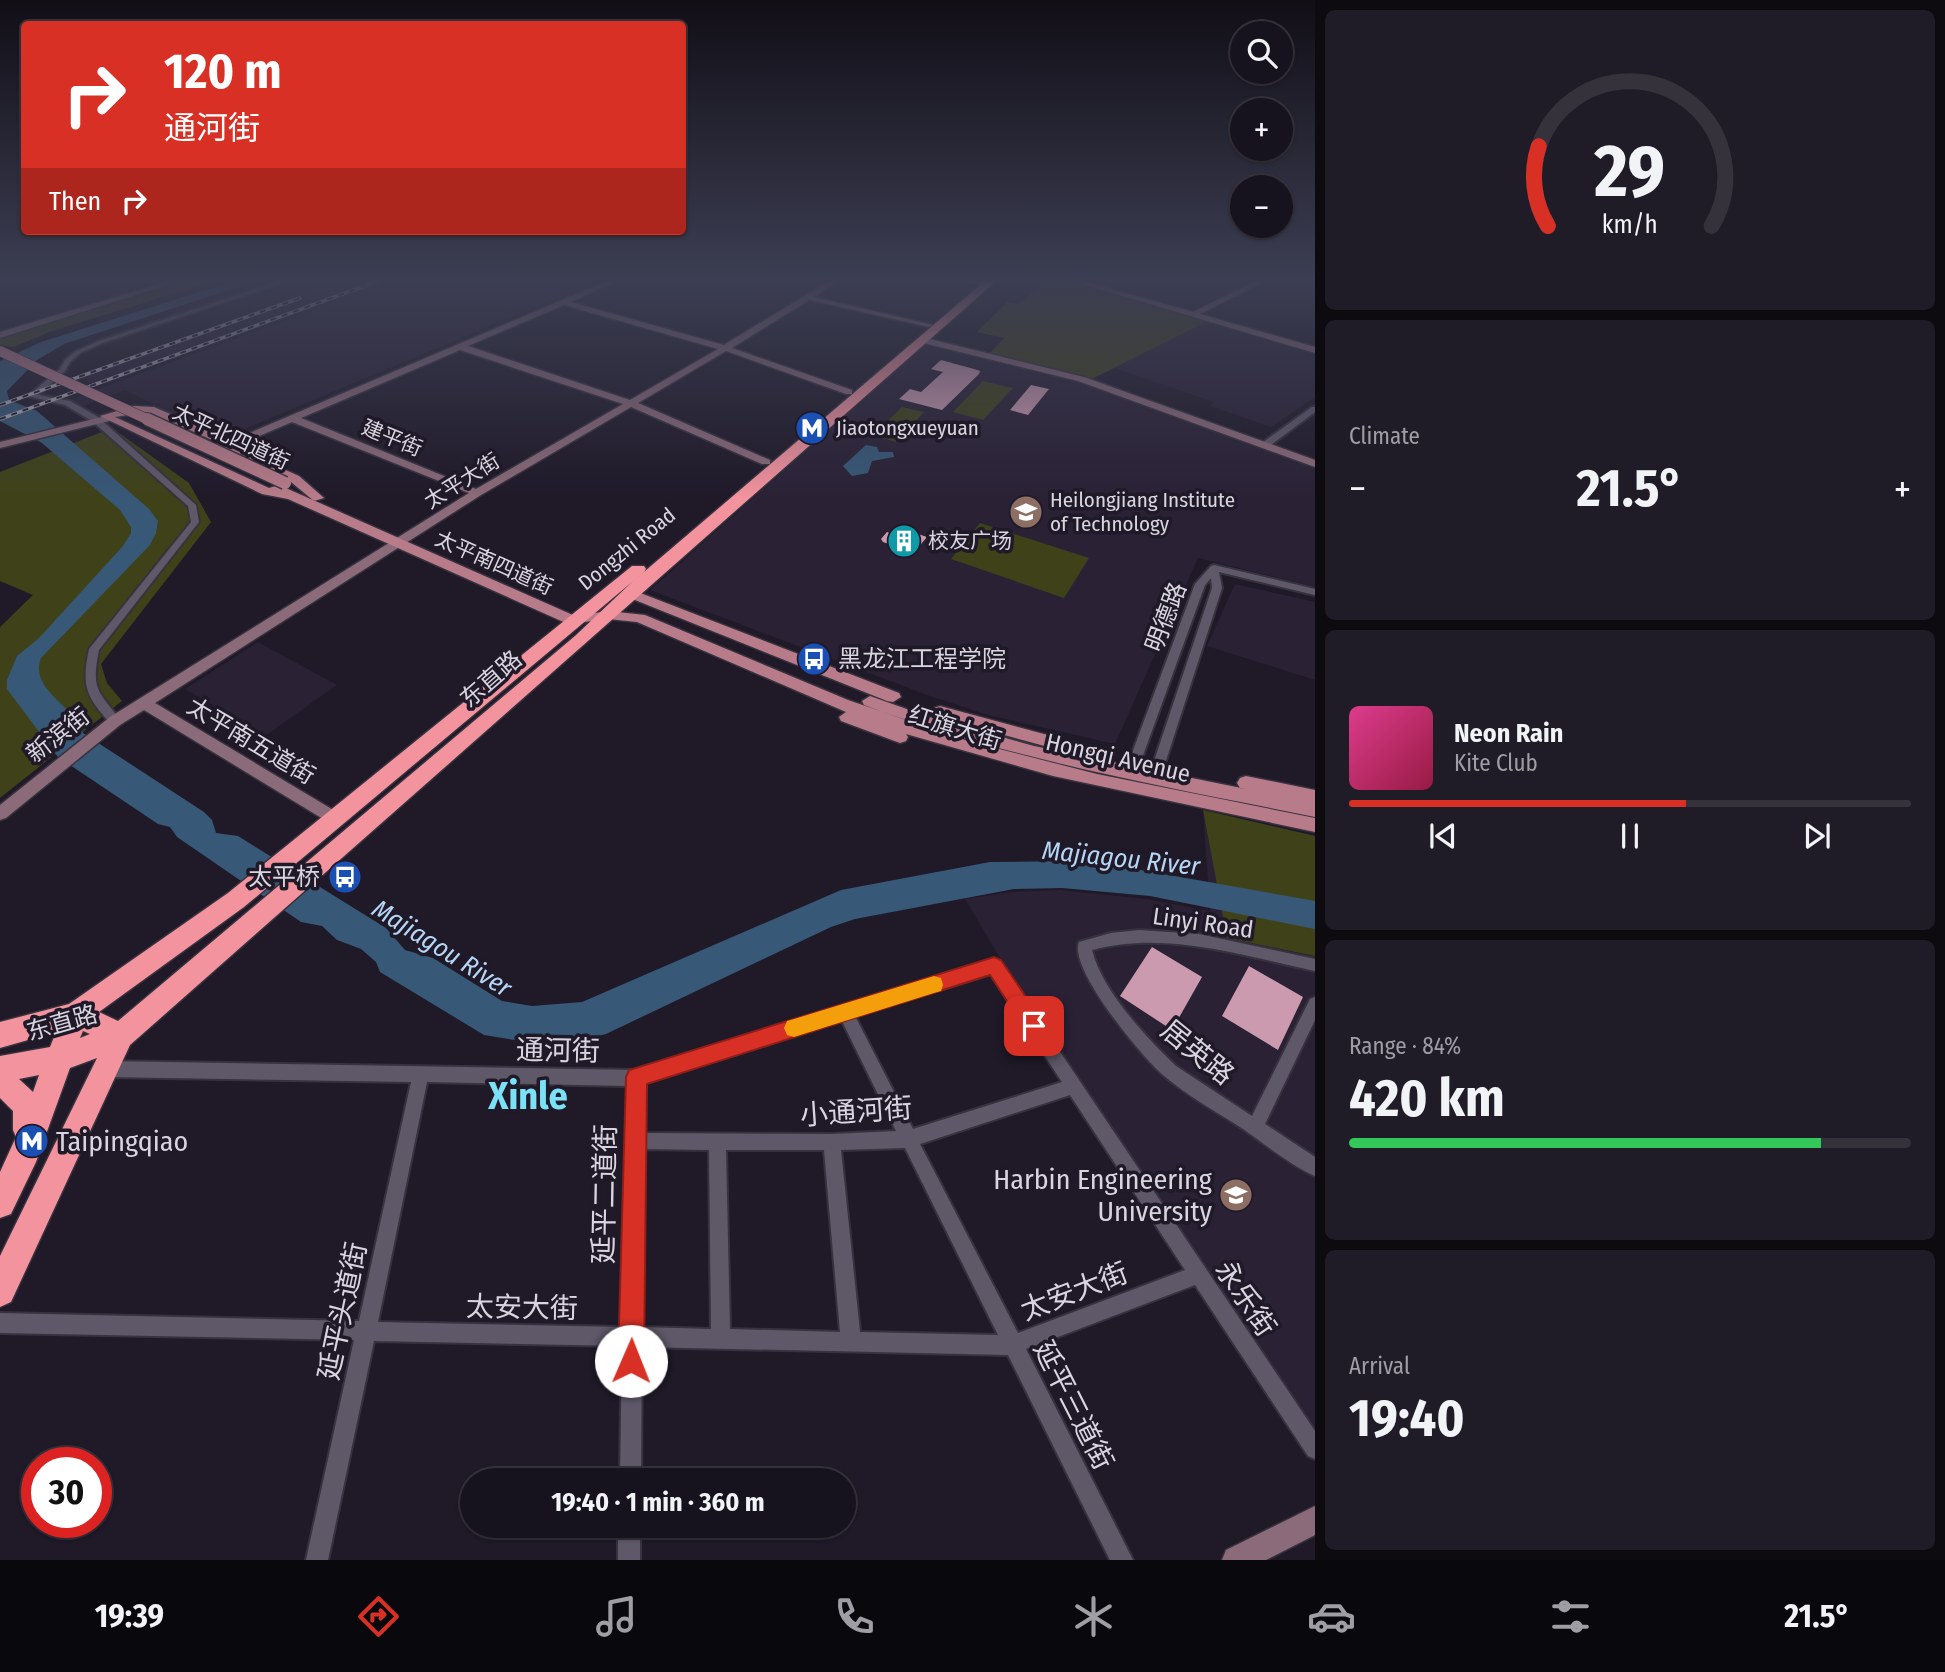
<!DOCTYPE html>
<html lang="en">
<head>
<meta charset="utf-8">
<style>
	body { margin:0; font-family:"Fira Sans Condensed","Noto Sans SC",sans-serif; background:#201c27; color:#f1f3f6; height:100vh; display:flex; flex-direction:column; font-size:26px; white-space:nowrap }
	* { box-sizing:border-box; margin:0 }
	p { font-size:23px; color:#9e9ea4 }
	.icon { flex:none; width:38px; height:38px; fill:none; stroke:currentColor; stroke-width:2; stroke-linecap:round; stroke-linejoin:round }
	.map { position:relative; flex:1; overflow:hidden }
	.panel { display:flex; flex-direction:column; gap:10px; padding:10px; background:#0d0a10; width:630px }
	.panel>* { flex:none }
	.top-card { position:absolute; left:21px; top:21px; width:665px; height:214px; border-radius:7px; box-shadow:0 2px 5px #0004,0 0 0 2px #36323c; background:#d93025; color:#fff; overflow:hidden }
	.buttons { position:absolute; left:1230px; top:21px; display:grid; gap:14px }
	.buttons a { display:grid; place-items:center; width:63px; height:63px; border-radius:50%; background:#17131e; box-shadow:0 2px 5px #0004,0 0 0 2px #36323c; font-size:35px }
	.speed { position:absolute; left:21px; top:1447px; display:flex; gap:14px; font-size:35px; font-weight:700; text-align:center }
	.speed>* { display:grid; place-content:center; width:91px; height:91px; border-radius:50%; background:#17131e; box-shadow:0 2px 5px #0004,0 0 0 2px #36323c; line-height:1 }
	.speed .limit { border:10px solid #d22; background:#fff; color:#111 }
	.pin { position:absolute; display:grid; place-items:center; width:60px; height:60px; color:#fff; margin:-30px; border-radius:14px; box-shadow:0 4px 10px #0006 }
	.me { position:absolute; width:77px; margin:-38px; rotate:1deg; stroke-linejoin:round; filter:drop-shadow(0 0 5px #0008) }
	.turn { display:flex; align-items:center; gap:24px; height:147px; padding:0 28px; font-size:32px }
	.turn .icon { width:91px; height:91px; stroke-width:2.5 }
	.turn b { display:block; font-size:49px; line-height:60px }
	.then { display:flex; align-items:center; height:66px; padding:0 28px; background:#0003; gap:14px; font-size:26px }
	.big { font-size:52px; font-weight:700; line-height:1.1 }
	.panel .tile { flex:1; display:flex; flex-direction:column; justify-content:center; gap:10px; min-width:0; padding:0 24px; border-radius:10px; background:#201c27 }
	.panel .dial { align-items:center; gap:0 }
	.dial svg { height:182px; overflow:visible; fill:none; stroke:#36323c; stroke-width:7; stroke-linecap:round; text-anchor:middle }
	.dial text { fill:#f1f3f6; stroke:none }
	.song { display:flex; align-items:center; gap:21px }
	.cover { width:84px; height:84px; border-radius:10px; background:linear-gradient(135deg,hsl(330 70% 55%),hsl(340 70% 35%)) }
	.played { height:7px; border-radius:4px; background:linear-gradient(90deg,#d93025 60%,#36323c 60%) }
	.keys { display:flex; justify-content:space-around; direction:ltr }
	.heat { display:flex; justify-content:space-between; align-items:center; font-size:38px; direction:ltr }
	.charge { height:10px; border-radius:5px; background:linear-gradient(90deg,#34c759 84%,#36323c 0) }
	.trip { position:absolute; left:460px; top:1468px; width:396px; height:70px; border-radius:35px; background:#17131e; box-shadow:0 2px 5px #0004,0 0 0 2px #36323c; font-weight:700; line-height:70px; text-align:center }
	.tab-bar { display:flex; height:112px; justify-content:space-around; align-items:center; background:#09080c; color:#9e9ea4 }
	.tab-bar .icon { width:49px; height:49px }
	.tab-bar .on { color:#d93025 }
	.tab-bar b { font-size:32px; color:#f1f3f6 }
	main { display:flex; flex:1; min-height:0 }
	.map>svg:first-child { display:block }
	.built { fill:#2a2135 }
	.green { fill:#3f4218 }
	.water { fill:#375876 }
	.building { fill:#cb9aaf }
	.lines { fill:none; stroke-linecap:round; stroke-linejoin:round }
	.street-casing { stroke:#37323e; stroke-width:4 }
	.secondary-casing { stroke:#37323e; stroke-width:3 }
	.primary-casing { stroke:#37323e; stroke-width:3 }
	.highway-casing { stroke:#37323e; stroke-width:3 }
	.street { fill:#5f5869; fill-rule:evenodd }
	.secondary { fill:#8b6a79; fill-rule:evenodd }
	.primary { fill:#b87b89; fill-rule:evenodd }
	.highway { fill:#f3939e; fill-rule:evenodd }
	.rail-casing { stroke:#b1acb8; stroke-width:3.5 }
	.rail { stroke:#1f1928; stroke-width:2; stroke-dasharray:6; stroke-linecap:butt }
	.primary-bridge-far1-casing { stroke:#37323e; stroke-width:11; stroke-linecap:butt }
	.primary-bridge-casing { stroke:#37323e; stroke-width:15; stroke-linecap:butt }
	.primary-bridge-far1 { stroke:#b87b89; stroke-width:10 }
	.primary-bridge { stroke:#b87b89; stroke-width:12 }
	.route { fill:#d93025; stroke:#8d1f18; stroke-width:2 }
	.slow { fill:#f59e0b }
	.labels { text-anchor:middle; stroke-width:7; stroke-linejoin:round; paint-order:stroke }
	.far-poi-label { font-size:21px; fill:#d9d5e0; stroke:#1f1928; text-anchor:start }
	.far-street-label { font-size:21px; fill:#d9d5e0; stroke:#1f1928 }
	.street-label { font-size:24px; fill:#d9d5e0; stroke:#1f1928 }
	.poi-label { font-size:24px; fill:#d9d5e0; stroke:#1f1928; text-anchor:start }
	.water-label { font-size:26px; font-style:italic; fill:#b5d6f5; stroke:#1f1928 }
	.near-street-label { font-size:28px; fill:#d9d5e0; stroke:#1f1928 }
	.near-poi-label { font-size:28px; fill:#d9d5e0; stroke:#1f1928; text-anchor:start }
	.near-district-label { font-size:38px; font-weight:bold; fill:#7be1f7; stroke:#1f1928 }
</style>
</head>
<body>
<main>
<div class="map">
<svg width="1315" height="1560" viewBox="0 0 1315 1560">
	<rect width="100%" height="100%" fill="#1f1928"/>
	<path class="built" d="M335,281H390L97,386L76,376Z
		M393,281H596L221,439L125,390L81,407L66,401Z
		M1206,322L1315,355V397L1271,427L1210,406L1214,402L1114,368Z
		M925,344L1064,377L1315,467V587L1198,558L1115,744L988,715L927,695L650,590Z
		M1235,584L1315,602V680L1207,646Z
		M258,642L337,685L265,736L185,689Z
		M1203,810L1315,836V1433L999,956L965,899L1012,892L1060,890L1146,899L1210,911Z"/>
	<path class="green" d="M184,281H215L52,331L14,347L0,345V338Z
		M1046,281H1069L1206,322L1092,379L989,354L1004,338L977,332L1007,302L1018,304Z
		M983,381L1013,388L983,420L953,412Z
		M902,407L924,412L896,442L873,435Z
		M112,428L189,483L211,522L101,664L107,683L122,701L0,798V627L33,595L0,581V472Z
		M980,523L1089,558L1064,598L951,559Z
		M1203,810L1315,836V956L1227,938Z"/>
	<path class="water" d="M234,281H256L64,344L37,360L7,391L9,400L37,411L149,509L158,521L156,533L150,545L41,658C32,683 56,697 71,714C76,720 80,727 83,733L204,812L212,820L216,833L238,836L386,928L405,950L433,958L502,1001L532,1006L582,1002L841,890L990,862L1069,861L1107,864L1315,901V929L1150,896L1062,888L1014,889L855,919L831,927L606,1034L575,1042L538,1044L484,1035L380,972L376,962L361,949L337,940L322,926L301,922L177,837L170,827L158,824L58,757L7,689V680L17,656L39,638L123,546L131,533V527L120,510L42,443L0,421V361L41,342Z
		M866,445L877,447L879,452H893L894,457L872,461L868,473L852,476L843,466Z"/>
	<path class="building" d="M941,360L974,369L980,371L979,374L942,410L899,399L910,389L921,392L943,372L931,369Z
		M1031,385L1049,389L1028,415L1010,410Z
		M887,532L905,539L912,532L927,537L915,551H910L883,542L881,539Z
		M1152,947L1202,977L1172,1030L1120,996Z
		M1249,966L1303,997L1278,1050L1222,1016Z"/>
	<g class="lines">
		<defs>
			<path id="street" d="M280,281H288L103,343L80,353L70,362L65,371L38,395L70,401L98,417L196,505L199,522L99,650C91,691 98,690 121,721L119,724H111C86,697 81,686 89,649L191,522L188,506L92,421L65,405L28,396L60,369L65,360L76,351L99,341Z
				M1312,407H1315V412L1268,447H1262V443Z
				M1214,565L1315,589V595L1219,572L1222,588L1161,776L1155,781L1149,776L1212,588L1211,578L1205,585L1137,772L1131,776L1127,775L1125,772L1195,584L1211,566Z
				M1139,930L1199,934L1315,959V971C1243,956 1166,930 1092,950C1102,991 1146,1037 1176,1066L1252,1116L1310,999L1315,997V1020L1265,1124L1315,1157V1176C1290,1165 1265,1144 1243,1129C1217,1112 1186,1095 1163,1075C1142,1057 1068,968 1079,942L1111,933Z
				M994,959L999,961L1315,1431V1459L1308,1456L1195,1285L1026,1349L1133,1560H1110L1008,1355L642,1347L641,1480H620L622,1346L374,1341L328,1560H306L354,1340L0,1333V1313L359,1321L411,1082L104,1077L98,1074L96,1069L98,1064L104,1061L636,1070ZM991,974L1062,1082L913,1129L855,1016ZM842,1021L896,1131L832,1134L644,1133V1083ZM427,1082L628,1086L623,1327L378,1322ZM1070,1095L1185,1270L1018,1333L920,1144ZM905,1148L998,1335L860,1332L841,1150ZM643,1149L709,1150L711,1329L642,1327ZM726,1150H824L840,1332L730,1329Z
				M618,1526H640V1560H618Z"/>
			<path id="secondary" d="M169,281H180L0,338V332Z
				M607,281H617L571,302L724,345L829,281H838L814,297L933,325L929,327L809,300L732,348L852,390V394H846L726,351L638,403L770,460V464H762L631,407L481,495L155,703L340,814L342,818L340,822H328L144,710L120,725L6,818L0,820V805L110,717L469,493L292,422L229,449H221V445ZM564,305L718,349L630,400L468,346ZM460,350L623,404L476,489L301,418Z
				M964,281H978L991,285L987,287Z
				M1072,281H1083L1193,312L1256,281H1265L1200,314L1315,347V353Z
				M922,337L1084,377L1315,460V467L1078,381L919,342L918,340Z
				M110,415L115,418L113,420L0,448V442Z
				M1315,1506V1535L1266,1560H1222L1226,1550Z"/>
			<path id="primary" d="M134,406L154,407L228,439L230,445L299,476L324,498L314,501L291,482L221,449L219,443L148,412L115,417L269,488L279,485L575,616L608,611L645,615L848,700L968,741L1097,774L1315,818V832L1053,776L906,734L908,737L906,741L900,743L841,721L839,717L846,712L637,622L608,619L568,624L288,499L262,494L100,416Z
				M630,589L899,693L901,697L893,702L887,701L625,596V590Z
				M870,696L929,717L1034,746L1246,789L1240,788L1237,783L1240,778L1246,776L1315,790V817C1163,786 1011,760 864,705L862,701Z
				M940,706L1085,745L1093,751L1085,757L934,716L932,712L934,708Z"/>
			<path id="highway" d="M985,281H996L130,1045L11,1302L0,1307V1256L97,1058L70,1068L36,1162L11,1214L0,1218V1172L16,1137L13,1130V1111L0,1098V1056L50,1047L56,1032L0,1048V1022L69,1004L228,893L632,566H644L646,569L644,572L244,907L99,1012L118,1021L575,636L631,583ZM83,1031L90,1034L80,1038ZM39,1075L33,1092L19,1079Z"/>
		</defs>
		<use href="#street" class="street-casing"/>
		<use href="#secondary" class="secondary-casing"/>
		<use href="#primary" class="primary-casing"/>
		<use href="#highway" class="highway-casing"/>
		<use href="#street" class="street"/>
		<use href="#secondary" class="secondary"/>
		<use href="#primary" class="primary"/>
		<use href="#highway" class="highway"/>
		<defs>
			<path id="rail" d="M0,405L300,298
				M0,419L378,281"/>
		</defs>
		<use href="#rail" class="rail-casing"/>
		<use href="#rail" class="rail"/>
		<defs>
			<path id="primary-bridge-far1" d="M0,351L151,421"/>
			<path id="primary-bridge" d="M147,419L285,483"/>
		</defs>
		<use href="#primary-bridge-far1" class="primary-bridge-far1-casing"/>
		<use href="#primary-bridge" class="primary-bridge-casing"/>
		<use href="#primary-bridge-far1" class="primary-bridge-far1"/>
		<use href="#primary-bridge" class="primary-bridge"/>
	</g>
	<linearGradient id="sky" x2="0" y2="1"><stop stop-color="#110e16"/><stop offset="0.56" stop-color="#3c3e53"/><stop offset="1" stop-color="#3c3e53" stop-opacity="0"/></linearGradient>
	<rect width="1315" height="499" fill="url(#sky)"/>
	<path class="route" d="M994,957L1001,960L1041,1019L1044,1026L1041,1032L1034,1035L1027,1032L990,975L647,1084L644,1361L640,1370L631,1374L622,1370L618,1361L626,1077L629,1070Z"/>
	<path class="slow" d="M934,976L941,978L943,985L941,991L934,993L794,1037L787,1035L784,1028L787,1021L794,1019Z"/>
	<defs>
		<symbol id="metro-disc" viewBox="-11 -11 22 22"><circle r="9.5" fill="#1a4fb4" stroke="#1f1928"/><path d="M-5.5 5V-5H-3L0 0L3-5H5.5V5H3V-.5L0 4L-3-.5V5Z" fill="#fff"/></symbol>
		<symbol id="university-disc" viewBox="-11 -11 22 22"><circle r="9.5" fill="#8d6e63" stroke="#1f1928"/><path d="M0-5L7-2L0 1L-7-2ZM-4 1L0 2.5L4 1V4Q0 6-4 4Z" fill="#fff"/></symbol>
		<symbol id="building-disc" viewBox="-11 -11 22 22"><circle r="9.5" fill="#0f9aa8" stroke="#1f1928"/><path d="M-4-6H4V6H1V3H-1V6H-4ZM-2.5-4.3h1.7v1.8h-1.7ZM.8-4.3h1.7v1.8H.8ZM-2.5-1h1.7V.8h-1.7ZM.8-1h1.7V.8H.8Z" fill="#fff"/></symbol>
		<symbol id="bus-disc" viewBox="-11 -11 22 22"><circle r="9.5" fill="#1a4fb4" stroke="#1f1928"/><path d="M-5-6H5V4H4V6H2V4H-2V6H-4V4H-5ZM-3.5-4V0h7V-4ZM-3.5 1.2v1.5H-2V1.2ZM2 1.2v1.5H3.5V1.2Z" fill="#fff"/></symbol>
	</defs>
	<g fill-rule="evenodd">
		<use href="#metro-disc" x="793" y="409" width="38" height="38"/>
		<use href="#university-disc" x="1007" y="493" width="38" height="38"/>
		<use href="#building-disc" x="885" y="522" width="38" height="38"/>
		<use href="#bus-disc" x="795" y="640" width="38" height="38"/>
		<use href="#bus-disc" x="326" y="858" width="38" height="38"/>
		<use href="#metro-disc" x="13" y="1122" width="38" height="38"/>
		<use href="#university-disc" x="1217" y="1176" width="38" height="38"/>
	</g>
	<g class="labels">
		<g class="far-poi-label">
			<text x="836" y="435">Jiaotongxueyuan</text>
			<text x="1050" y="507">Heilongjiang Institute<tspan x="1050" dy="24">of Technology</tspan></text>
			<text x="928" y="548">校友广场</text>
		</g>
		<g class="far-street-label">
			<text transform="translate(231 437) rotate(25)" y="7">太平北四道街</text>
			<text transform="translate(392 438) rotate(22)" y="7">建平街</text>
			<text transform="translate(462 481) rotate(-32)" y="7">太平大街</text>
			<text transform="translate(627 549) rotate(-39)" y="7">Dongzhi Road</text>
			<text transform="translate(494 563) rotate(24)" y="7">太平南四道街</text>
		</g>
		<g class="street-label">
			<text transform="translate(1166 617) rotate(-69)" y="8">明德路</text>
			<text transform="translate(491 679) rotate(-41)" y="8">东直路</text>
			<text transform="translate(955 728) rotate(17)" y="8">红旗大街</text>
			<text transform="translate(58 735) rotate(-38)" y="8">新滨街</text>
			<text transform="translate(251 741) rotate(31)" y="8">太平南五道街</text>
			<text transform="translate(1118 758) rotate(13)" y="8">Hongqi Avenue</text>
			<text transform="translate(1203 923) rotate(8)" y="8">Linyi Road</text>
			<text transform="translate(62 1023) rotate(-16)" y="8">东直路</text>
		</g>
		<g class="poi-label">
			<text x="838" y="667">黑龙江工程学院</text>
			<text x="320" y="885" text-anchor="end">太平桥</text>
		</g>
		<g class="water-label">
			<text transform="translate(1121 858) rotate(6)" y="9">Majiagou River</text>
			<text transform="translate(442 948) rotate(32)" y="9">Majiagou River</text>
		</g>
		<g class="near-street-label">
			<text transform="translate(558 1050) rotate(1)" y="10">通河街</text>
			<text transform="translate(1198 1052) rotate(39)" y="10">居英路</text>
			<text transform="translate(856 1111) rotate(-4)" y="10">小通河街</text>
			<text transform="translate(604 1194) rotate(-89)" y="10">延平二道街</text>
			<text transform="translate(1074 1291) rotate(-21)" y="10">太安大街</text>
			<text transform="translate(1246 1298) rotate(56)" y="10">永乐街</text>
			<text transform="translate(522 1307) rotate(1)" y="10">太安大街</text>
			<text transform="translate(342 1311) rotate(-78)" y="10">延平头道街</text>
			<text transform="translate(1074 1405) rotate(63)" y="10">延平三道街</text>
		</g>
		<g class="near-poi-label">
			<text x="56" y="1151">Taipingqiao</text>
			<text x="1212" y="1189" text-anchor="end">Harbin Engineering<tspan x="1212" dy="32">University</tspan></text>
		</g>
		<g class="near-district-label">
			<text x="528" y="1109">Xinle</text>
		</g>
	</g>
</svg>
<div class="buttons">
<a><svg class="icon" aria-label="search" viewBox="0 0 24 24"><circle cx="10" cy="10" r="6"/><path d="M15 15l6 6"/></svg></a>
<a>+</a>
<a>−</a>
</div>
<div class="speed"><div class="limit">30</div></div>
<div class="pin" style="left:1034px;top:1026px;background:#d93025"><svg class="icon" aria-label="arrive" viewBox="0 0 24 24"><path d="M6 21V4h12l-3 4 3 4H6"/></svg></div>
<svg class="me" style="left:631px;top:1361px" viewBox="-20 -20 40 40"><circle r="19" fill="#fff"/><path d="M0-13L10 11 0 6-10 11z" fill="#d93025"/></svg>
<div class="trip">19:40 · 1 min · 360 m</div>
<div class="top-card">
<div class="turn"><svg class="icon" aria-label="right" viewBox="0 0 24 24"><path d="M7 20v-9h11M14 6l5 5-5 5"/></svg><div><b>120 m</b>通河街</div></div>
<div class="then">Then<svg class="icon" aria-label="right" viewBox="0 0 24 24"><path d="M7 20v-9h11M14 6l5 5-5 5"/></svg></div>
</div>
</div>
<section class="panel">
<div class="tile dial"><svg viewBox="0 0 100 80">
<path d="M14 69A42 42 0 1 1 86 69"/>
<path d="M14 69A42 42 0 0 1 10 34" stroke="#d93025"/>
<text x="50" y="56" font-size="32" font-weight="700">29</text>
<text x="50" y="72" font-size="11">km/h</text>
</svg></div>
<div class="tile"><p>Climate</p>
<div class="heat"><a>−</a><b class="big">21.5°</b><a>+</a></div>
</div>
<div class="tile">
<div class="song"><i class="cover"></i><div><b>Neon Rain</b><p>Kite Club</p></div></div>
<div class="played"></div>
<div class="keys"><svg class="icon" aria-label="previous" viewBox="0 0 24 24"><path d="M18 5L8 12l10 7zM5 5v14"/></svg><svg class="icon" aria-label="pause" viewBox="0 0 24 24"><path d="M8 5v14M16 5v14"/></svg><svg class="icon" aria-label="next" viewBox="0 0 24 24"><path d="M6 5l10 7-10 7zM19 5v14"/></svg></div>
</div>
<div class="tile"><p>Range · 84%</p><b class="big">420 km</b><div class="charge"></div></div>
<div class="tile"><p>Arrival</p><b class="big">19:40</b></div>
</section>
</main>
<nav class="tab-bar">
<b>19:39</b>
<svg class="icon on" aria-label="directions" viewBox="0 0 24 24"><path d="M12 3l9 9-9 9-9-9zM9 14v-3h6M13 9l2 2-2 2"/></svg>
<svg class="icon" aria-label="music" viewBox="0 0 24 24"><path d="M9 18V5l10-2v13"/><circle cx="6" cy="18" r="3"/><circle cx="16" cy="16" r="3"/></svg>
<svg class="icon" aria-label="phone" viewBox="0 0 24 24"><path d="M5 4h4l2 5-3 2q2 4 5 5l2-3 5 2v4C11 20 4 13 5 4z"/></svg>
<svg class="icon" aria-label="climate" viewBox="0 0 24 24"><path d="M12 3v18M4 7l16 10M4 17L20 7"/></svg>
<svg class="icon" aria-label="car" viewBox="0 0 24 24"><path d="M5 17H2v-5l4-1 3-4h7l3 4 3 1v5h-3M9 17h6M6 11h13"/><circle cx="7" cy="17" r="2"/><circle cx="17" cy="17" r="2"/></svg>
<svg class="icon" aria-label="filters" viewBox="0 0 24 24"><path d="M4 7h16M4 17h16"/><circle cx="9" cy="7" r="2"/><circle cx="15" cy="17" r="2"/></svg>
<b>21.5°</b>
</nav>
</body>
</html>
